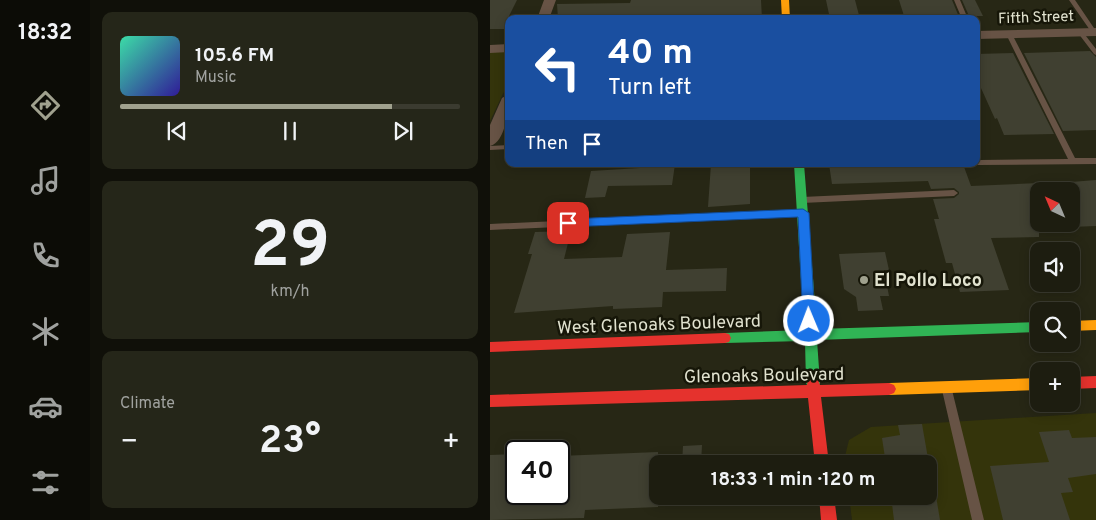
<!DOCTYPE html>
<html lang="en">
<head>
<meta charset="utf-8">
<style>
	body { margin:0; font-family:Overpass,sans-serif; background:#252619; color:#f1f3f6; height:100vh; display:flex; flex-direction:column; font-size:19px; white-space:nowrap }
	* { box-sizing:border-box; margin:0 }
	p { font-size:16px; color:#a0a29f }
	.icon { flex:none; width:28px; height:28px; fill:none; stroke:currentColor; stroke-width:2; stroke-linecap:round; stroke-linejoin:round }
	.map { position:relative; flex:1; overflow:hidden }
	.drawer { display:flex; flex-direction:column; gap:12px; padding:12px; background:#101009; width:400px }
	.drawer>* { flex:none }
	.top-card { position:absolute; left:15px; top:15px; width:475px; height:152px; border-radius:10px; box-shadow:0 2px 12px #0003,0 0 0 1px #3b3b30; background:#1a4fa0; color:#fff; overflow:hidden }
	.needle { width:32px; rotate:316deg }
	.buttons { position:absolute; left:540px; top:182px; display:grid; gap:10px }
	.buttons a { display:grid; place-items:center; width:50px; height:50px; border-radius:10px; background:#1d1d10; box-shadow:0 2px 12px #0003,0 0 0 1px #3b3b30; font-size:25px }
	.speed { position:absolute; left:15px; top:440px; display:flex; gap:10px; font-size:25px; font-weight:700; text-align:center }
	.speed>* { display:grid; place-content:center; width:65px; height:65px; border-radius:50%; background:#1d1d10; box-shadow:0 2px 12px #0003,0 0 0 1px #3b3b30; line-height:1 }
	.speed .limit { border:2px solid #111; border-radius:8px; background:#fff; color:#111 }
	.pin { position:absolute; display:grid; place-items:center; width:42px; height:42px; color:#fff; margin:-21px; border-radius:10px; box-shadow:0 2px 8px #0006 }
	.me { position:absolute; width:55px; margin:-28px; rotate:359deg; stroke-linejoin:round; filter:drop-shadow(0 0 4px #0008) }
	.turn { display:flex; align-items:center; gap:18px; height:105px; padding:0 20px; font-size:22px }
	.turn .icon { width:65px; height:65px; stroke-width:2.5 }
	.turn b { display:block; font-size:35px; line-height:42px }
	.then { display:flex; align-items:center; height:48px; padding:0 20px; background:#0003; gap:10px; font-size:19px }
	.big { font-size:38px; font-weight:700; line-height:1.1 }
	.drawer .tile { flex:1; display:flex; flex-direction:column; justify-content:center; gap:8px; min-width:0; padding:0 18px; border-radius:10px; background:#252619 }
	.drawer .dial { align-items:center; gap:0 }
	.dial b { font-size:65px; line-height:1 }
	.song { display:flex; align-items:center; gap:15px }
	.cover { width:60px; height:60px; border-radius:8px; background:linear-gradient(135deg,hsl(160 70% 55%),hsl(250 70% 35%)) }
	.played { height:5px; border-radius:2px; background:linear-gradient(90deg,#a0a18e 80%,#3b3b30 80%) }
	.keys { display:flex; justify-content:space-around; direction:ltr }
	.heat { display:flex; justify-content:space-between; align-items:center; font-size:28px; direction:ltr }
	.trip { position:absolute; left:159px; top:455px; width:288px; height:50px; border-radius:10px; background:#1d1d10; box-shadow:0 2px 12px #0003,0 0 0 1px #3b3b30; font-weight:700; line-height:50px; text-align:center }
	main { display:flex; flex:1; min-height:0 }
	.tabs { display:flex; flex-direction:column; width:90px; justify-content:space-around; align-items:center; background:#0c0c06; color:#a0a29f }
	.tabs .icon { width:35px; height:35px }
	.tabs .selected { color:#a0a18e }
	.tabs b { font-size:22px; color:#f1f3f6 }
	.map>svg:first-child { display:block }
	.built { fill:#34340b }
	.building { fill:#404031 }
	.lines { fill:none; stroke-linecap:round; stroke-linejoin:round }
	.lane { fill:#675345; fill-rule:evenodd }
	.street { fill:#675345; fill-rule:evenodd }
	.fast { fill:#30b455; fill-rule:evenodd }
	.slow { fill:#ff9f0a; fill-rule:evenodd }
	.jam { fill:#e5322d; fill-rule:evenodd }
	.route { fill:#1a73e8; stroke:#114b97 }
	.poi-dot { fill:#a0a18e; stroke:#161608; stroke-width:2 }
	.labels { text-anchor:middle; stroke-width:5; stroke-linejoin:round; paint-order:stroke }
	.far-street-label { font-size:15px; fill:#e1e2cf; stroke:#161608 }
	.poi-label { font-size:18px; font-weight:bold; fill:#e1e2cf; stroke:#161608; text-anchor:start }
	.street-label { font-size:18px; fill:#e1e2cf; stroke:#161608 }
</style>
</head>
<body>
<main>
<nav class="tabs">
<b>18:32</b>
<svg class="icon selected" aria-label="directions" viewBox="0 0 24 24"><path d="M12 3l9 9-9 9-9-9zM9 14v-3h6M13 9l2 2-2 2"/></svg>
<svg class="icon" aria-label="music" viewBox="0 0 24 24"><path d="M9 18V5l10-2v13"/><circle cx="6" cy="18" r="3"/><circle cx="16" cy="16" r="3"/></svg>
<svg class="icon" aria-label="phone" viewBox="0 0 24 24"><path d="M5 4h4l2 5-3 2q2 4 5 5l2-3 5 2v4C11 20 4 13 5 4z"/></svg>
<svg class="icon" aria-label="climate" viewBox="0 0 24 24"><path d="M12 3v18M4 7l16 10M4 17L20 7"/></svg>
<svg class="icon" aria-label="car" viewBox="0 0 24 24"><path d="M5 17H2v-5l4-1 3-4h7l3 4 3 1v5h-3M9 17h6M6 11h13"/><circle cx="7" cy="17" r="2"/><circle cx="17" cy="17" r="2"/></svg>
<svg class="icon" aria-label="filters" viewBox="0 0 24 24"><path d="M4 7h16M4 17h16"/><circle cx="9" cy="7" r="2"/><circle cx="15" cy="17" r="2"/></svg>
</nav>
<section class="drawer">
<div class="tile">
<div class="song"><i class="cover"></i><div><b>105.6 FM</b><p>Music</p></div></div>
<div class="played"></div>
<div class="keys"><svg class="icon" aria-label="previous" viewBox="0 0 24 24"><path d="M18 5L8 12l10 7zM5 5v14"/></svg><svg class="icon" aria-label="pause" viewBox="0 0 24 24"><path d="M8 5v14M16 5v14"/></svg><svg class="icon" aria-label="next" viewBox="0 0 24 24"><path d="M6 5l10 7-10 7zM19 5v14"/></svg></div>
</div>
<div class="tile dial"><b>29</b><p>km/h</p></div>
<div class="tile"><p>Climate</p>
<div class="heat"><a>−</a><b class="big">23°</b><a>+</a></div>
</div>
</section>
<div class="map">
<svg width="606" height="520" viewBox="0 0 606 520">
	<rect width="100%" height="100%" fill="#272715"/>
	<path class="built" d="M0,52H19V81L0,121Z
		M606,413V520H362L359,496H438V464H356L355,456L359,440L381,427Z"/>
	<path class="building" d="M0,0H27L19,16V29H0Z
		M141,0H271L272,19H68L67,4L140,3Z
		M336,0H365L370,19H340Z
		M409,0H462L469,17L415,19Z
		M472,0H485L493,16H479Z
		M600,51L606,57V130L573,131L534,53Z
		M523,53L564,134L514,135L507,118L505,119L486,77V54Z
		M150,164H185L182,185L118,186L115,197L95,198L101,171L150,168Z
		M221,164H260V204L218,207Z
		M339,164H473L481,186L549,183V237L501,238L519,290L470,292L462,263H456L444,219H449L443,199L464,198L469,194V192L464,188L441,189L438,181L342,184Z
		M606,180V226L581,227V182Z
		M81,231L74,259L132,257L137,234L180,232L176,270L237,268L236,291L173,292L172,307L123,309V306L24,313L42,254H38L45,232Z
		M395,252L399,270H394L399,296H390L393,310L368,311L366,297L354,289L349,254Z
		M432,424L439,464H396L392,438L410,435L408,425Z
		M579,430L582,438L606,437V474L578,478L583,492L571,493L580,520H513L500,466L559,462L549,432Z
		M212,445L211,464H192L193,446Z
		M168,452V507L95,510L94,518L0,520V455L26,454V494H69V456Z
		M401,496H446L450,520H404Z"/>
	<g class="lines">
		<path class="lane" d="M464,0H470L478,19H472Z
			M579,0H585L606,31V33H602Z
			M588,31H592L606,49V55L604,54L588,33Z
			M517,33L522,34L585,158H606V164L487,165L486,163L490,160L578,159L516,34Z
			M19,145V149L0,150V146Z
			M464,190L468,193L464,196L312,203L308,200L312,197Z
			M311,210L315,213L311,216L0,230V224Z
			M457,385L461,387L462,390L494,520H482L452,390L453,387Z"/>
		<path class="street" d="M54,0H66L59,19H47Z
			M606,28V36L486,39V31Z
			M19,44V52L0,53V45Z
			M19,94C19,108 16,142 0,146V125L12,98Z"/>
		<path class="fast" d="M304,164H314L327,329L549,322V332L327,340L330,383L328,387L323,389L318,387L316,383L315,341L235,343L231,342L229,338L231,334L235,333L314,330Z"/>
		<path class="slow" d="M291,0H299L300,19H292Z
			M606,320V330L581,331V321Z
			M549,378V390L399,395L394,393L392,389L394,385L399,383Z"/>
		<path class="jam" d="M235,333L239,334L241,338L239,342L235,343L0,352V342Z
			M606,376V388L581,389V377Z
			M323,377L328,379L330,385L399,383L404,385L406,389L404,393L399,395L331,397L339,464H325L318,398L0,407V395L317,385L318,379Z
			M329,496H344L347,520H331Z"/>
	</g>
	<path class="route" d="M313,209L319,213L325,321L319,326L313,321L308,217L78,227L73,223L78,219Z"/>
	<circle class="poi-dot" cx="374" cy="280" r="5"/>
	<g class="labels">
		<g class="far-street-label">
			<text transform="translate(546 17) rotate(-2)" y="5">Fifth Street</text>
		</g>
		<g class="poi-label">
			<text x="384" y="286">El Pollo Loco</text>
		</g>
		<g class="street-label">
			<text transform="translate(169 324) rotate(-2)" y="6">West Glenoaks Boulevard</text>
			<text transform="translate(274 375) rotate(-1)" y="6">Glenoaks Boulevard</text>
		</g>
	</g>
</svg>
<div class="buttons">
<a><svg class="needle" viewBox="-14 -14 28 28"><path d="M0-13l5 13h-10z" fill="#e53935"/><path d="M0 13l5-13h-10z" fill="#a0a29f"/></svg></a>
<a><svg class="icon" aria-label="sound" viewBox="0 0 24 24"><path d="M4 9h4l5-4v14l-5-4H4zM17 9q2 3 0 6"/></svg></a>
<a><svg class="icon" aria-label="search" viewBox="0 0 24 24"><circle cx="10" cy="10" r="6"/><path d="M15 15l6 6"/></svg></a>
<a>+</a>
</div>
<div class="speed"><div class="limit">40</div></div>
<div class="pin" style="left:78px;top:223px;background:#d93025"><svg class="icon" aria-label="arrive" viewBox="0 0 24 24"><path d="M6 21V4h12l-3 4 3 4H6"/></svg></div>
<svg class="me" style="left:319px;top:321px" viewBox="-20 -20 40 40"><circle r="17" fill="#1a73e8" stroke="#fff" stroke-width="3"/><path d="M0-11L8 9 0 5-8 9z" fill="#fff"/></svg>
<div class="trip">18:33 · 1 min · 120 m</div>
<div class="top-card">
<div class="turn"><svg class="icon" aria-label="left" viewBox="0 0 24 24"><path d="M17 20v-9H6M10 6l-5 5 5 5"/></svg><div><b>40 m</b>Turn left</div></div>
<div class="then">Then<svg class="icon" aria-label="arrive" viewBox="0 0 24 24"><path d="M6 21V4h12l-3 4 3 4H6"/></svg></div>
</div>
</div>
</main>
</body>
</html>
